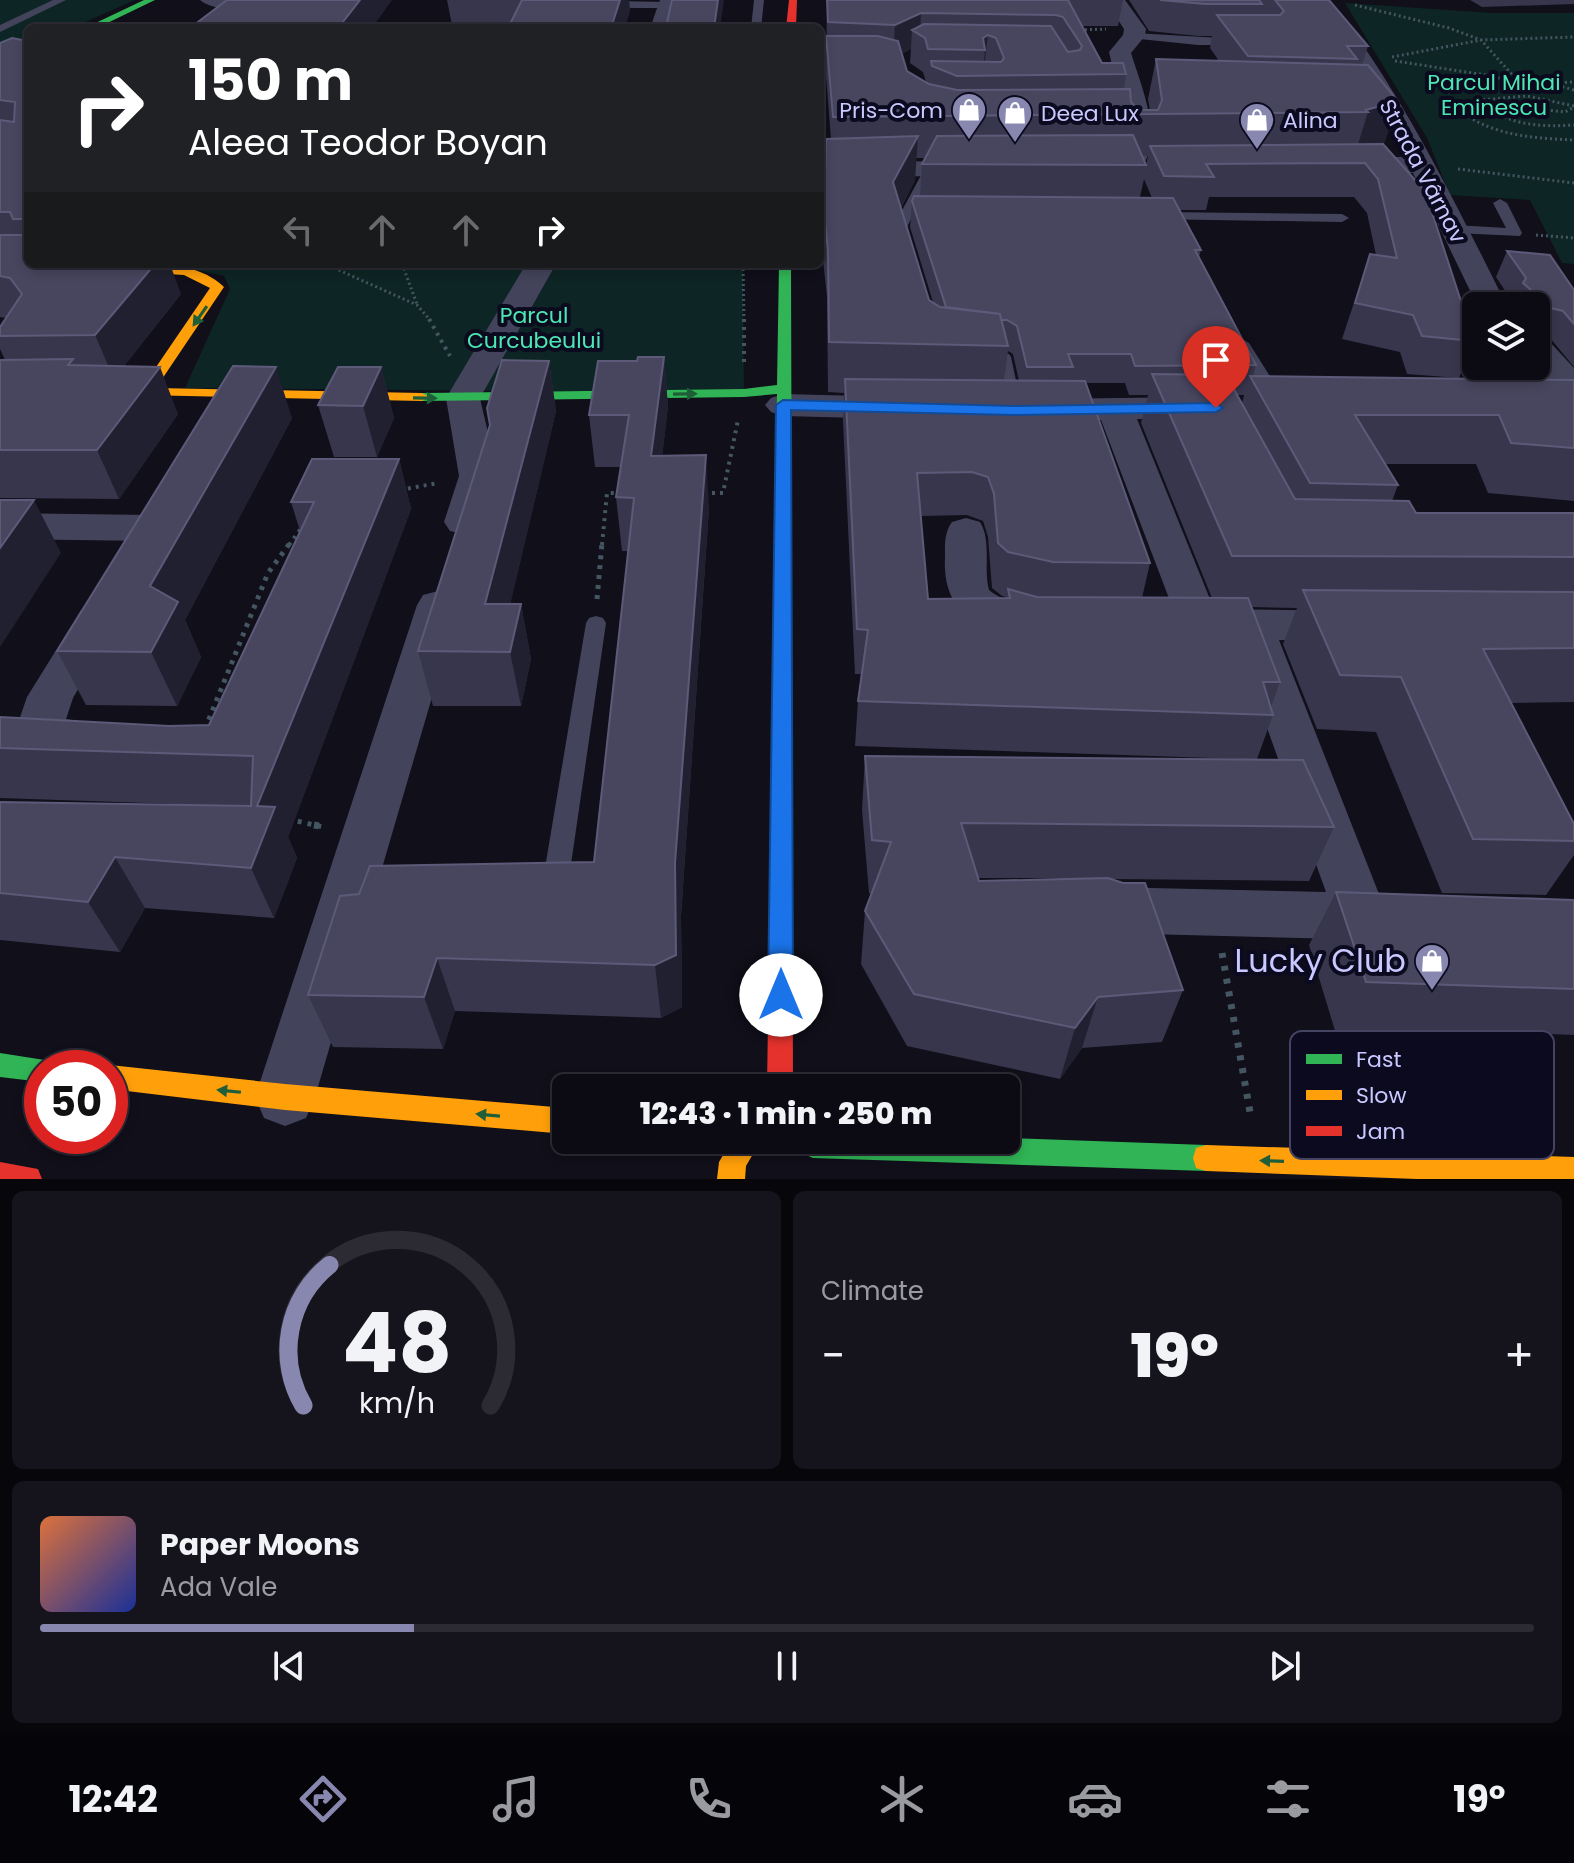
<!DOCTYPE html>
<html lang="en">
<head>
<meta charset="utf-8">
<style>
	body { margin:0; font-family:Poppins,sans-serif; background:#15141d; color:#f1f3f6; height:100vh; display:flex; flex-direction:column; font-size:30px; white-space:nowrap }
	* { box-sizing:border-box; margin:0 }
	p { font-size:26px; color:#9a9ba0 }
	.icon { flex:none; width:44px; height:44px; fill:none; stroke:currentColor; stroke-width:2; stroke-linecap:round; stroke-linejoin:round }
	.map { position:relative; height:1179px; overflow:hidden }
	.drawer { display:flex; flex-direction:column; gap:12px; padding:12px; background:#07060b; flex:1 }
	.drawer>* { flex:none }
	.top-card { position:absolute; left:24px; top:24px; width:800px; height:244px; border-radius:12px; box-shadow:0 4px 12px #0003,0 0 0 2px #2c2b34; background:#202124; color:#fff; overflow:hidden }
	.tools { position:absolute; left:1462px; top:292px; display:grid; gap:16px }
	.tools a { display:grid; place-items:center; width:88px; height:88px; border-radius:12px; background:#0c0b14; box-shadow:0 4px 12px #0003,0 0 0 2px #2c2b34; font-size:40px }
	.speed { position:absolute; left:24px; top:1050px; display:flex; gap:16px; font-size:40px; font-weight:700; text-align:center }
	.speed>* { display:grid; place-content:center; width:104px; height:104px; border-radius:50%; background:#0c0b14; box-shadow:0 4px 12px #0003,0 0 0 2px #2c2b34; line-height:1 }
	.speed .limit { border:12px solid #d22; background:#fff; color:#111 }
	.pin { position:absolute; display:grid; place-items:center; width:68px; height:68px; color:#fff; margin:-82px -34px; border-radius:50% 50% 50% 0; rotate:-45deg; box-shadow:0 0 8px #0007 }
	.pin .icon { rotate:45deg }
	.me { position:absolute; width:88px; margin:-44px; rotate:0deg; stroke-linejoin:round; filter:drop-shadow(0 0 6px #0008) }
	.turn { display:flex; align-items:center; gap:28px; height:168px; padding:0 32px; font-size:36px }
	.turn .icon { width:104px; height:104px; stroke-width:2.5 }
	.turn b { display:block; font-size:56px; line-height:68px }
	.lanes { display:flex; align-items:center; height:76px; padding:0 32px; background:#0003; justify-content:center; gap:40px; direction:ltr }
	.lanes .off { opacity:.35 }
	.big { font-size:60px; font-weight:800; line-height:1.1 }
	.drawer .widget { flex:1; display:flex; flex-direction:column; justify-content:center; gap:12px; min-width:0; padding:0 28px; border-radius:12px; background:#15141d }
	.drawer .dial { align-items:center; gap:0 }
	.dial svg { height:208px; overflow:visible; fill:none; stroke:#2c2b34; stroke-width:7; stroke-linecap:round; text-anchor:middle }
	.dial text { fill:#f1f3f6; stroke:none }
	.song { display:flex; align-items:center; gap:24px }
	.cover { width:96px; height:96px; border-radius:12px; background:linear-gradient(135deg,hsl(20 70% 55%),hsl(230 70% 35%)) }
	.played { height:8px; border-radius:4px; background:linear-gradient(90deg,#8887af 25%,#2c2b34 25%) }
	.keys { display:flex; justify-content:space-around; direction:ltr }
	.heat { display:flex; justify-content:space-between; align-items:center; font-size:44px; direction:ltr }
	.drawer .tiles { flex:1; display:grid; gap:12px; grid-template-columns:1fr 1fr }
	.widget:last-child { grid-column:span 2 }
	.trip { position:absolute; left:552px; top:1074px; width:468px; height:80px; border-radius:12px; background:#0c0b14; box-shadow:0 4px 12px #0003,0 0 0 2px #2c2b34; font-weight:800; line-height:80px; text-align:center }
	.dock { display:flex; height:128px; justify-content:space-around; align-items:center; background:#050408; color:#9a9ba0 }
	.dock .icon { width:56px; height:56px }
	.dock .current { color:#8887af }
	.dock b { font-size:36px; color:#f1f3f6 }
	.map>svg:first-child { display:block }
	.green { fill:#0d2524 }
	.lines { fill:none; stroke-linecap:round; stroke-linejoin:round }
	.path-far3 { stroke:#435661; stroke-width:3; stroke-dasharray:2 3; stroke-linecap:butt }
	.path-far2 { stroke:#435661; stroke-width:4; stroke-dasharray:3 5; stroke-linecap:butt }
	.path-far1 { stroke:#435661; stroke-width:5; stroke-dasharray:4 6; stroke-linecap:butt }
	.path { stroke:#435661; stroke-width:7; stroke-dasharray:5 8; stroke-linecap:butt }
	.lane { fill:#43445b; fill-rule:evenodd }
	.street { fill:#43445b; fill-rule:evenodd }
	.fast { fill:#30b455; fill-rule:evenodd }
	.slow { fill:#ff9f0a; fill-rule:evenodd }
	.jam { fill:#e5322d; fill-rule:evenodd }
	.wall { fill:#38364c; fill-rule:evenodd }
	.shaded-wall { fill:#212030 }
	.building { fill:#48465f; stroke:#5c5a78; stroke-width:2 }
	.oneway { fill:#1e5f3a }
	.route { fill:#1a73e8; stroke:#114b97; stroke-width:2 }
	.labels { text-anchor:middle; stroke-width:8; stroke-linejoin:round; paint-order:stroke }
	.far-park-label { font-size:22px; fill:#4ce7b3; stroke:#0c0a1f }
	.far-poi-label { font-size:22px; fill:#c9c8ff; stroke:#0c0a1f; text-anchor:start }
	.far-street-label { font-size:22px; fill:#c9c8ff; stroke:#0c0a1f }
	.near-poi-label { font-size:32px; fill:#c9c8ff; stroke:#0c0a1f; text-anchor:end }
	.key { fill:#0c0a1f; stroke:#454362; stroke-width:2 }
	.key-label { font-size:22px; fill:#c9c8ff }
</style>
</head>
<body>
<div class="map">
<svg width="1574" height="1179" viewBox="0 0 1574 1179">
	<rect width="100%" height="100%" fill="#100f1a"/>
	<path class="green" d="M0,0H135L72,28H28V47L0,60Z
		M1345,3L1492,13H1574V264L1562,263L1530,200L1450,195L1427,138Z
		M168,264H743L744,393L185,388L230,289L224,276Z"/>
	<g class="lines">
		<path class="path-far3" d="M1355,5L1449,28L1481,40L1515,78
			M1080,30L1106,29
			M1392,57L1481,40L1574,37
			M1395,61L1492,76
			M1555,83L1574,82
			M1574,90C1532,78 1491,71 1450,89L1447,98C1479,135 1528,138 1574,140
			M1574,106L1527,96L1480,100C1505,126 1540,127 1574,125
			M1526,108L1565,112L1574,107
			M1458,169L1574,183
			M1536,235L1574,238
			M325,264L417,305L431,321
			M402,264L417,304
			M743,264L744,321"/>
		<path class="path-far2" d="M429,319L450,356
			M744,319V363
			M400,490L438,483
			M704,493H723L738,420
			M289,545L302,527
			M602,545L607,493H622"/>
		<path class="path-far1" d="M597,599L602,543
			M205,729L268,573L290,543
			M288,819L323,827"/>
		<path class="path" d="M314,825L325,827
			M1222,953L1250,1112"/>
		<path class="lane" d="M53,0H66L0,32V25Z
			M555,0L669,2L674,5L669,8H583Z
			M754,0H764L761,28H751Z
			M1134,33L1238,39L1243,42L1238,45H1198L1130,38V34Z
			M926,166L936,169L907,227L912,245L900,248L893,227Z
			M1500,199L1507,203L1522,233L1520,236L1455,233L1448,229L1455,225L1506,228L1493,203Z
			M1158,212L1342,214L1349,218L1342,222L1153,219L1151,216Z
			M1241,338L1249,343L1283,397L1281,401L1275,402L1267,397L1233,343Z
			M987,350L1009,354L1011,357L1021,404L1019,408L1013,409L1005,404L996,361L981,358L979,355Z
			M596,616L603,618L606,623L569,878L565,885L556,888L536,885L532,878L536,871L545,868L586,623L589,618Z"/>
		<path class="street" d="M200,0H257L259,3C249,13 210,10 200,0Z
			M660,0H680L672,28H650Z
			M1105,0H1125L1146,29L1145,36L1131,53C1141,86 1164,136 1141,169H1123L1119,163L1125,121L1109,52L1123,35L1124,29Z
			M1309,0H1330C1400,90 1450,192 1501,294L1512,306L1477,305L1413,173H1346L1337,171L1333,165L1337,159L1346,157H1405L1357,69Z
			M980,161L989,163L993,169L989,175L820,178V162Z
			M526,264H556L480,398C490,445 507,487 478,531L464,534L450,531L444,522L459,476L446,398Z
			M1536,337L1548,340L1574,368V399L1562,396L1535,366Z
			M783,394L901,397L913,401L919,408L913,415L901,419L783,416L771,412L765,405L771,398Z
			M1201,397L1213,401L1219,408L1213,415L1201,419H1137L1214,609L1349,611L1364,615L1371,626L1364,637L1349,641L1279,640L1379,894L1401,901L1409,917L1401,933L1382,940L1107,933L1088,926L1080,910L1088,894L1107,887L1326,892L1235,639H1198L1183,635L1101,420L1039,421L1026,418L1021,410L1026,402L1039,399Z
			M0,513L151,515L165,519L171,528L165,537L151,541L0,539Z
			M966,518L980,522C992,541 983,569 989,590C1006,604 1032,605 1043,623L1036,634C1020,638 1010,635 994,630C959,619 943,595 945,558C945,545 944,533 952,522Z
			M438,591L453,595L459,605L315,1097L306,1118L285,1126L264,1118L255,1097L417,605L423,595Z
			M96,605L111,610L118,620L73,698L66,719L104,726L111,739L104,752C67,763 37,757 18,723L27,697L81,610Z"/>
		<path class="fast" d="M144,0H155L97,28H85Z
			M779,264H791L792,612L789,616H777L774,612L777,394L744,397L422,401L415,397L422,393L744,389L777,385Z
			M0,1053L51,1061L54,1068H42V1082L0,1077Z
			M1006,1138L1206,1145L1216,1148L1219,1158L1216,1168L1206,1171L813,1158L804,1154L800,1145L802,1140Z"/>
		<path class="slow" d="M123,264C155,264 198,261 224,287L156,388L422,393L429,397L422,401L141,395L139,392L210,288L184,275L122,271Z
			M110,1065L285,1084L566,1108V1134L285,1110L110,1089V1068H102Z
			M732,1140H761L746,1166L745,1179H717L719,1162Z
			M1206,1145L1574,1157V1179H1417L1206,1171L1196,1168L1193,1158L1196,1148Z"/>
		<path class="jam" d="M789,0H797L796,28H786Z
			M783,606L792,612L793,1088H767L774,612Z
			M0,1162L38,1169L42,1179H0Z"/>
	</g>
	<path class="wall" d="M447,0H629L630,11L510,25H452Z
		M827,0H1123L1118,26H1082L1102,63L1126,74L1124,89L1131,102L1138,110H1150L1148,99L1156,59L1219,61L1210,48L1212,36H1198L1149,31L1129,0H1329L1368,46L1362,65L1385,142L1380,144L1474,341L1459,378L1407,374L1400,352L1342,339L1370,254L1376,255L1367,213L1354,197H1209L1206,210H1180L1201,250L1199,257L1256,365L1253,376L1574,380V501L1488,493L1476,464H1386L1398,485L1392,501L1416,513H1574V702L1511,703L1574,824V855L1546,895L1442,893L1376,732L1317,729L1283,644L1297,608L1251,607L1280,682L1271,707L1273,715L1257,759L1334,827L1309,881L1112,879L1183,990L1162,1042L1082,1048L1060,1079L907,1046L861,964L865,911L871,894L869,893L862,810L865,756L1243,759L855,746L858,701L861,674H855L843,421L844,393L828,392L827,297L823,260L826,139H831L826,75ZM911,49L910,63L923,72L926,82L907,71L901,54ZM1143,156H1148L1146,165ZM916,158H925L922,164L920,196L912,201L910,227L933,302L929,300L901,208L915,180ZM1144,179L1152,198L1140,197ZM1008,351L1013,354L1019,381L1004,380ZM1086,383H1125L1129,395H1148L1141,423L1212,598H1142L1150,563ZM1237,395H1244L1242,404ZM967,515L983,521L988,537L992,588L1002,596L1006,597V598L928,599L921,516ZM978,878H1026L1072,879L979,881Z
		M1441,0H1574V4L1482,7L1470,0Z
		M28,41V264L181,294L124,366L178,414L119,499L0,498V360H5L0,349V327L6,318L0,317V43Z
		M1507,251L1574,290V367L1550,338L1539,335L1536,332V306H1513L1514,304L1496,277Z
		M664,357L668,407L662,456L709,508L681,916L682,1007L661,1018L455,1011L443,1049L333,1047L308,995L594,862L628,551H622L616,497L621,467H595L589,415L637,361Z
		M549,361L556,411L510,604H521L531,659L521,706H433L418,651L490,425Z
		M381,367L394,418L377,457H334L318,405Z
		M292,418L185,620L201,657L177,706L86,705L57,651Z
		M399,459L411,509L288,837L297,858L274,918L145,908L120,952L0,940V802L236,806L0,798V717L169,726L209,725L300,531L291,502Z
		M1336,892L1574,900V1035L1550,1034L1544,1041L1336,1034L1309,945Z"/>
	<path class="shaded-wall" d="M360,0H392L372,28H339Z
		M620,0H629L630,11L625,28H611Z
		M718,0H724L720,28H714Z
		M921,13L920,35L912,30L911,49L893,58L895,25Z
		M988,35L984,68L983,69L985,50L983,38Z
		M1398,101L1385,142L1356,151L1368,112L1366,110Z
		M918,136L915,180L890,228L893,182Z
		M155,264H170L181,294L114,379L95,335Z
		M664,357L668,407L656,509L651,456Z
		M549,361L556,411L499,652L485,604Z
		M160,367L178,414L119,499L97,450Z
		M276,367L292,418L185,620L201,657L177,706L151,652L150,586Z
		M381,367L394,418L377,457L363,406Z
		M706,455L709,508L681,916L682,1007L661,1018L655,965L675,863Z
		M399,459L411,509L288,837L297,858L274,918L251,868L257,806Z
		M34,500L61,553L0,647V548Z
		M521,604L531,659L521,706L510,652Z
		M115,857L145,908L120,952L88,902Z
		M437,958L455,1011L443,1049L424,997Z
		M1098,997L1082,1048L1060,1079L1075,1028Z"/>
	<path class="building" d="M227,0H360L339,27H348L347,28H190Z
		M522,0H620L611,28H508Z
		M672,0H718L714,28L666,27Z
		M827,0H1068L1102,63H1123L1126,74L957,76L932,66L931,61L1001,62L1004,58L996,38L988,35L983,38L985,50L928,49L925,38L912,30L924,24L1051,26L1068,52L1080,50L1082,46L1063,17L1056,15L921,13L895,25L828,22Z
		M1160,0H1259L1262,4H1205Z
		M1275,0H1329L1368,46H1347L1357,59L1248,56L1217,15H1280L1284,11Z
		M826,36H878L898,41L907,71L929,84L957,90L1130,89L1131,102L1138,110H1158L1162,100L1156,59L1368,65L1398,101L1366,110L1368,112L833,117Z
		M12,38L28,41V219H13L10,212H0V120L14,122L15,102L0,100V43Z
		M1133,135L1146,165L922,164L937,136Z
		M918,136L893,182L929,300L940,307L1000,314L1008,346L829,342L828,250L824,213L826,139Z
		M1383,144L1425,191L1474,341L1422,336L1413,315L1355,303L1370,254L1397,258L1378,179L1365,163L1206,164L1214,177L1164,176L1150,146Z
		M914,196L1173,198L1201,250H1195L1256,365L1135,366L1131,354H1068L1073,367H1027L1017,326L1007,320H1001L1000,314L946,307L912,201Z
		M0,235H28V264H155L95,335L0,336V327L22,294L10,278L0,276Z
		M1507,251L1550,255L1574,290V324L1563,311L1551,308L1523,283L1526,278Z
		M638,357H664L651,456L706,455L675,863L676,955L655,965L437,958L424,997L308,995L340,896L359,894L370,866L594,862L634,498L616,497L629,415H589L598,361H637Z
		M73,359L68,365L160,367L97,450H0V360Z
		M502,360L549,361L485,604H521L510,652L418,651L490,425L487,408Z
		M233,366L276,367L150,586L178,602L151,652L57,651Z
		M338,367H381L363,406L318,405Z
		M1152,374L1226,375L1295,499L1409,501L1416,513H1574V557L1232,556Z
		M1250,376L1574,380V448L1511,443L1499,415H1355L1398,485L1310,483Z
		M845,379L1085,381L1150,563L1053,562L1008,552L998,543L994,494L988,477L972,472L917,473L928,599L1010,598L1008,589L1037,597L1248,598L1280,682H1263L1273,715L858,701L868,630L857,629Z
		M312,459H399L257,806L275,807L251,868L115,857L88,902L0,893V802L251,806L253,756L0,748V717L169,726L209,725L314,502H291Z
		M0,500H34L0,548Z
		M1303,590L1574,592V648L1483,649L1574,824V841L1473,839L1401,677L1340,675Z
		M865,756L1303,760L1334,827L961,823L979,881L1108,878L1123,883H1145L1183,990L1098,997L1075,1028L914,994L865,911L891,842L872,840Z
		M1336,892L1574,900V989L1366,982Z"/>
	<defs><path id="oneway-solid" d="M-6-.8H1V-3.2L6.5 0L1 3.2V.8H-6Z" transform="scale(2)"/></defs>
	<g class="oneway">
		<use href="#oneway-solid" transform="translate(200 316) rotate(125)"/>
		<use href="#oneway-solid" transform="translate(685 394) rotate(-1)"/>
		<use href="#oneway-solid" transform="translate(425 398) rotate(1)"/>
		<use href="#oneway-solid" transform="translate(229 1091) rotate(-174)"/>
		<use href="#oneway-solid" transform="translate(488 1115) rotate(-175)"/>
		<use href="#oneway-solid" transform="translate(1272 1161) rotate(-178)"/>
	</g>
	<path class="route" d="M783,400L1015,406L1216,403L1223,408L1216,412L1015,415L791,410L793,995L789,1003L781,1006L772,1003L768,995L776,405Z"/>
	<defs>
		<symbol id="shop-pin" viewBox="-11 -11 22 30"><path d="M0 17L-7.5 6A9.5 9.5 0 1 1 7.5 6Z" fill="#8887af" stroke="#0c0a1f"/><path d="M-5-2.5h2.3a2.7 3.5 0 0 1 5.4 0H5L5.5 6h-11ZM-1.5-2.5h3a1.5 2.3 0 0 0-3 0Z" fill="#fff"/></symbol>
	</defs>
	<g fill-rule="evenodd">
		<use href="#shop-pin" x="949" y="90" width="40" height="54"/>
		<use href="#shop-pin" x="995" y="93" width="40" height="54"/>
		<use href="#shop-pin" x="1237" y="100" width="40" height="54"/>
		<use href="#shop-pin" x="1412" y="941" width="40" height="54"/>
	</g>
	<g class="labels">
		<g class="far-park-label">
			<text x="1494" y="90">Parcul Mihai<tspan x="1494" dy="25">Eminescu</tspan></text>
			<text x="534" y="323">Parcul<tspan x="534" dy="25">Curcubeului</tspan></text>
		</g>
		<g class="far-poi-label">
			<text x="943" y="118" text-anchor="end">Pris-Com</text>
			<text x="1041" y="121">Deea Lux</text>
			<text x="1283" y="128">Alina</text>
		</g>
		<g class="far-street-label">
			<text transform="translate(1423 171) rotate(62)" y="8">Strada Vârnav</text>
		</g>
		<g class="near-poi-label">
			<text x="1406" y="972">Lucky Club</text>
		</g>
	</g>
	<rect x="1290" y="1031" width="264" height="128" rx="12" class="key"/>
	<rect x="1306" y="1054" width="36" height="10" fill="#30b455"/>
	<rect x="1306" y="1090" width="36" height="10" fill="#ff9f0a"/>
	<rect x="1306" y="1126" width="36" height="10" fill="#e5322d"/>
	<g class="key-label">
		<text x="1356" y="1067">Fast</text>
		<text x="1356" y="1103">Slow</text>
		<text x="1356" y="1139">Jam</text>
	</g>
</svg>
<div class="tools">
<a><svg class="icon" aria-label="layers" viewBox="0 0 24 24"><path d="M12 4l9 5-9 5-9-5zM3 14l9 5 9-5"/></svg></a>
</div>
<div class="speed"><div class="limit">50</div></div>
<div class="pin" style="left:1216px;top:408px;background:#d93025"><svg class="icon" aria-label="arrive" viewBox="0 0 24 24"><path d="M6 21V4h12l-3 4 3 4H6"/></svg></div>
<svg class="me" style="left:781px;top:995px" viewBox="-20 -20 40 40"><circle r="19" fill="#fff"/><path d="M0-13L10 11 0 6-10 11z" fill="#1a73e8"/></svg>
<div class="trip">12:43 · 1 min · 250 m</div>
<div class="top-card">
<div class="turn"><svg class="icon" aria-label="right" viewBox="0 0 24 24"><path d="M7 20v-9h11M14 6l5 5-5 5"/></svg><div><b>150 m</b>Aleea Teodor Boyan</div></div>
<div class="lanes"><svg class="icon off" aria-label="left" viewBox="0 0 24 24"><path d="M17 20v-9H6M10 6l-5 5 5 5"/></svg><svg class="icon off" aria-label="ahead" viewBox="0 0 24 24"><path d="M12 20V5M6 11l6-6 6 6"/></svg><svg class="icon off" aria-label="ahead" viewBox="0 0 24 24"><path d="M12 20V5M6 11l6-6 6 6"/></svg><svg class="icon" aria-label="right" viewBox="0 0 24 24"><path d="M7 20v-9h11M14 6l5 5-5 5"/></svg></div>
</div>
</div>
<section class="drawer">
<div class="tiles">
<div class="widget dial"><svg viewBox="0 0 100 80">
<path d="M14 69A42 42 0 1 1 86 69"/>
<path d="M14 69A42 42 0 0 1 24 15" stroke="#8887af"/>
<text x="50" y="56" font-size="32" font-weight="700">48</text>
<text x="50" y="72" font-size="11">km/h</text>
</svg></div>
<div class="widget"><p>Climate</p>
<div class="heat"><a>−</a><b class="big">19°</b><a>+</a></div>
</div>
<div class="widget">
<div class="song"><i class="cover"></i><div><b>Paper Moons</b><p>Ada Vale</p></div></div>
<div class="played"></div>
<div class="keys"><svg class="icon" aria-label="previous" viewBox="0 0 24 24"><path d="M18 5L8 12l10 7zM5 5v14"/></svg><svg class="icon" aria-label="pause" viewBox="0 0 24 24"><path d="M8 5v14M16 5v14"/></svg><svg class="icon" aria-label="next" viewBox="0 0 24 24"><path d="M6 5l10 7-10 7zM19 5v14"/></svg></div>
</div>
</div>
</section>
<nav class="dock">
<b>12:42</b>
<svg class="icon current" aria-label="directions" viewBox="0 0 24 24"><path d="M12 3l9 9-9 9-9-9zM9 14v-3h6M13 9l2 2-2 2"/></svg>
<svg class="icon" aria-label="music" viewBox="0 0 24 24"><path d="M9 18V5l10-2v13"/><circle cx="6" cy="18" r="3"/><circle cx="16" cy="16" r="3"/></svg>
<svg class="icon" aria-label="phone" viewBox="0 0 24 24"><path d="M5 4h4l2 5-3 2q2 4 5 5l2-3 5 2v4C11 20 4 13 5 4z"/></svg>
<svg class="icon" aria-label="climate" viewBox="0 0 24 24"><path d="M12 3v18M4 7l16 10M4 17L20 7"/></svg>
<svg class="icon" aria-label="car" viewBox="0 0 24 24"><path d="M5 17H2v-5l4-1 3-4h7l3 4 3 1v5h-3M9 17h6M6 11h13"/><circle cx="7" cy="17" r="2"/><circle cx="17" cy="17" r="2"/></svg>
<svg class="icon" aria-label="filters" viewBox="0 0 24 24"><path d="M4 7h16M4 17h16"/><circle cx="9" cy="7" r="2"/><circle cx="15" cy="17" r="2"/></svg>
<b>19°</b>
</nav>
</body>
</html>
